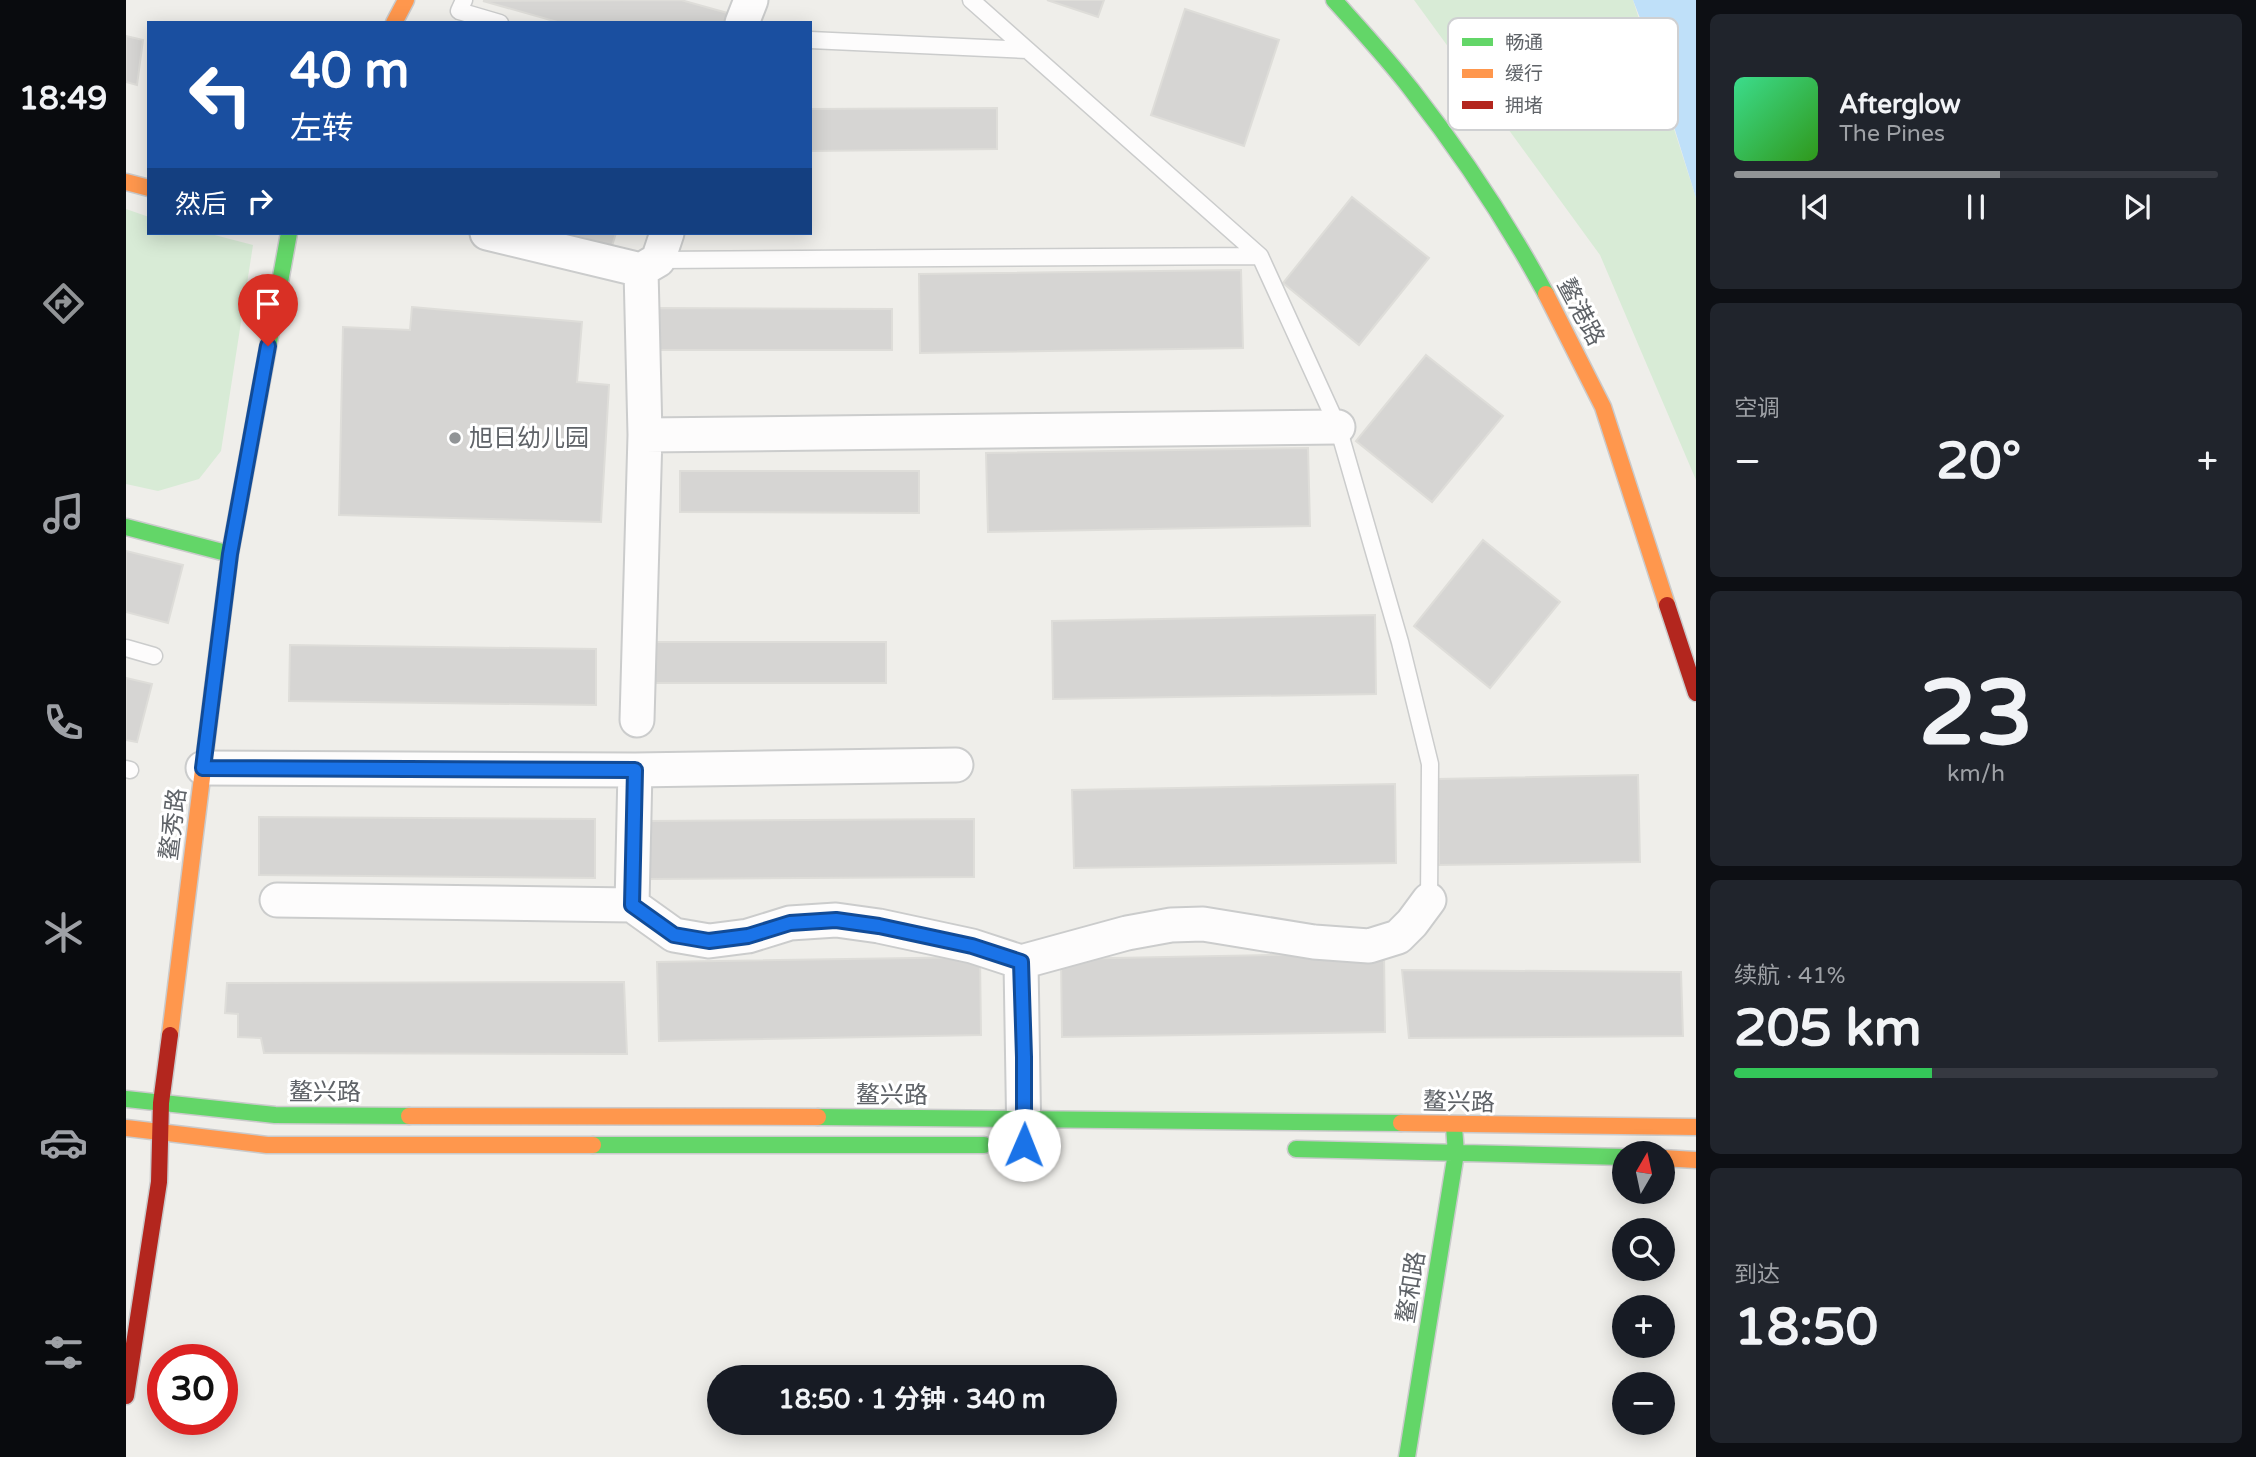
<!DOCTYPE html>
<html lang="zh">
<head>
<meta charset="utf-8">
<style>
	body { margin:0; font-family:"Varela Round","Noto Sans SC",sans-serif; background:#20242c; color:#f1f3f6; height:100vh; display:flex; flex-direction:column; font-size:26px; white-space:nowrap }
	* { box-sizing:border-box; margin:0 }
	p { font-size:23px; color:#9ea1a6 }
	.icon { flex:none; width:38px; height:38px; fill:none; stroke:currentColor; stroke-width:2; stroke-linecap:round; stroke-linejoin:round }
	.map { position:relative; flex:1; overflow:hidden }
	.panel { display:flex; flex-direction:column; gap:14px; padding:14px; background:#0d0f14; width:560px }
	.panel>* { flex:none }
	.guide { position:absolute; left:21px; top:21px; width:665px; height:214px; border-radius:0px; box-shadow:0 4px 18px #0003; background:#1a4fa0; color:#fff; overflow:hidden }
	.needle { width:46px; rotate:9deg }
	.tools { position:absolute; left:1486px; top:1141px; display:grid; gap:14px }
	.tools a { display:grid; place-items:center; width:63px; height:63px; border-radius:50%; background:#171b24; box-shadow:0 4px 18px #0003; font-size:35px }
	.speed { position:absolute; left:21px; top:1344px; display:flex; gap:14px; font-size:35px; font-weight:700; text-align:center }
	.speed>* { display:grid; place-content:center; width:91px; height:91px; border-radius:50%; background:#171b24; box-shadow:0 4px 18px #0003; line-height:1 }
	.speed .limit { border:10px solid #d22; background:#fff; color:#111 }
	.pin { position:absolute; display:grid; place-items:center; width:60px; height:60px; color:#fff; margin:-72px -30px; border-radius:50% 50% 50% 0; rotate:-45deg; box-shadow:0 0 7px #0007 }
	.pin .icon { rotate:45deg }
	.me { position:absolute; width:77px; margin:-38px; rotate:1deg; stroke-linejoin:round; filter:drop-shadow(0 0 5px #0008) }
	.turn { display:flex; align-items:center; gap:24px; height:147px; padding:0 28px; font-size:32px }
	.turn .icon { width:91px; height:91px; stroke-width:2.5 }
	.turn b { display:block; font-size:49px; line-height:60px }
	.then { display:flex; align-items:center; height:66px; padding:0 28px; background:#0003; gap:14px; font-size:26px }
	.big { font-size:52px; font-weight:700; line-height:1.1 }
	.panel .tile { flex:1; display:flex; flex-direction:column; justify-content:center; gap:10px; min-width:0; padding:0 24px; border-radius:10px; background:#20242c }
	.panel .dial { align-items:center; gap:0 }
	.dial b { font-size:91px; line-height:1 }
	.song { display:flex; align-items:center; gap:21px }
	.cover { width:84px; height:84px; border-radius:10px; background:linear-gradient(135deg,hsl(150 70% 55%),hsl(110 70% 35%)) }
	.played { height:7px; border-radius:4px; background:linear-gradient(90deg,#919496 55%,#363941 55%) }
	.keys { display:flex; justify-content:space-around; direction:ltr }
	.heat { display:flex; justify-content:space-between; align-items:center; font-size:38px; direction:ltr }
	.charge { height:10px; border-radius:5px; background:linear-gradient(90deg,#34c759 41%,#363941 0) }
	.trip { position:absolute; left:581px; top:1365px; width:410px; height:70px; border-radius:35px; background:#171b24; box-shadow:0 4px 18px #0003; font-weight:700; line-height:70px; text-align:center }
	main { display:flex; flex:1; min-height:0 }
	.tab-bar { display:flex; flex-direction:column; width:126px; justify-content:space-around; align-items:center; background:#090b0e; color:#9ea1a6 }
	.tab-bar .icon { width:49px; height:49px }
	.tab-bar .active { color:#919496 }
	.tab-bar b { font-size:32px; color:#f1f3f6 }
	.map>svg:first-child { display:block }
	.green { fill:#d8ebd6 }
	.water { fill:#bfe0f9 }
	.building { fill:#d6d5d3; stroke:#deddd9; stroke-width:2 }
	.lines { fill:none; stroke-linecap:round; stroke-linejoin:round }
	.lane-casing { stroke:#cbcccc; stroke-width:19 }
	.street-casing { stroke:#cbcccc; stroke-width:37 }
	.fast-casing { stroke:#cacacb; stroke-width:19 }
	.slow-casing { stroke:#cacacb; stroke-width:19 }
	.jam-casing { stroke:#cacacb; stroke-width:19 }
	.lane { stroke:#fdfcfc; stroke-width:16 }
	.street { stroke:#fdfcfc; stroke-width:33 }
	.fast { stroke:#63d668; stroke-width:16 }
	.slow { stroke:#ff974d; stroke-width:16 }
	.jam { stroke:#b3261e; stroke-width:16 }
	.route-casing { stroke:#114b97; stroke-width:18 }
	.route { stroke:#1a73e8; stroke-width:12 }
	.poi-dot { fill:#919496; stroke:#fff; stroke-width:2.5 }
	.labels { text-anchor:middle; stroke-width:6; stroke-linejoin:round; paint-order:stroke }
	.street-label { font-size:24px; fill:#5f6368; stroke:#fff }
	.poi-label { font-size:24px; fill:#5f6368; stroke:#fff; text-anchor:start }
	.key { fill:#fff; stroke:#cfd0d2; stroke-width:2 }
	.key-label { font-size:19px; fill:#5f6368 }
</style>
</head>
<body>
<main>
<nav class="tab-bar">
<b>18:49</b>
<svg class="icon active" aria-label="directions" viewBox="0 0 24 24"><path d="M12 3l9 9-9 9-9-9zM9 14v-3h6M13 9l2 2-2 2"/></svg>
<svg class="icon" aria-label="music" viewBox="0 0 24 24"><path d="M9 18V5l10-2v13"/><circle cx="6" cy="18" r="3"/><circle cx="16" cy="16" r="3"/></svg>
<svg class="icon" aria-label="phone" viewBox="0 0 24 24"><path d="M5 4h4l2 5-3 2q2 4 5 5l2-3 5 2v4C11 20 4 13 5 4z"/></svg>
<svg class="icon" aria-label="climate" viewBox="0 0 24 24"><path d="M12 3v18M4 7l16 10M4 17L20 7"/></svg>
<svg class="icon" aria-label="car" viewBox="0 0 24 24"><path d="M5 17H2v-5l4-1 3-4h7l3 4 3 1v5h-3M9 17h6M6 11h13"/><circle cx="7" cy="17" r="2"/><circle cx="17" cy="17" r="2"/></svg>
<svg class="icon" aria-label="filters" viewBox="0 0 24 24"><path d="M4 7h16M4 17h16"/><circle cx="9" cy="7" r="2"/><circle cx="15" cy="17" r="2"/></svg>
</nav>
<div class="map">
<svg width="1570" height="1457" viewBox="0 0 1570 1457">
	<rect width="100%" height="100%" fill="#efeeea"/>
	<path class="green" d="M1288,0H1507L1570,198V480L1474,255Z
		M0,209L23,217V233H81L127,245L95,451L73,479L32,491L0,484Z"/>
	<path class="water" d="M1507,0H1570V198L1517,26Z"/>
	<path class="building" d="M555,0L605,14L602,23H435L357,1Z
		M921,0H978L972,17Z
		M1059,9L1153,40L1118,146L1025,115Z
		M0,36L17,40L11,85L0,82Z
		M871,108V149L684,151V109Z
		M1226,197L1303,258L1233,345L1157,283Z
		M439,233H490L486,246Z
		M1115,270L1117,348L794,353L793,274Z
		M286,307L456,322L451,382L483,385L475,522L213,515L217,327L284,330Z
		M526,308L766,309V350H526Z
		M1300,355L1377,416L1306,502L1230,441Z
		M1182,448L1184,526L862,532L860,453Z
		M554,471H793V513L554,512Z
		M1357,540L1434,602L1364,688L1288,626Z
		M0,551L57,565L42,623L0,612Z
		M1249,615L1250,694L927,699L926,621Z
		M521,642H760V683H521Z
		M164,645L470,649V705L163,701Z
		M0,678L26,684L11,742L0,740Z
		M1512,775L1514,862L1313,865L1312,779Z
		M1269,784L1270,863L948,868L946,790Z
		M133,817L469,819V878L133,875Z
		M848,819V877L523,879L522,821Z
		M1258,953L1259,1032L936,1037L935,959Z
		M854,957L855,1035L533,1041L531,962Z
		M1276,970L1555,972L1557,1036L1283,1038Z
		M498,982L501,1054L138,1053L135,1038L112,1037V1014L99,1013L101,983Z"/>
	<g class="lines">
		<defs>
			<path id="lane" d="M338,0L333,11L374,23
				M845,0L1134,256L1212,427L1274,642L1304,764L1303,900
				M684,40L901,50
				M532,260L1134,256
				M0,648L28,656
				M0,769L4,770"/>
			<path id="street" d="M616,23L625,0
				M361,233L515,270
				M519,435L1212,427
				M511,720L519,435L515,270L532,260L541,233
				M77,768L509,770L830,765
				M151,900L506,905L548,935L583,941L622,936L664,923L710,920L753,926L846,946L895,962L1001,933L1045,925L1077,924L1188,942L1243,946L1272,937L1286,923L1303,900
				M506,905L509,770
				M895,962L898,1145"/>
			<path id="fast" d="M1208,0C1234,29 1261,58 1285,89C1335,153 1381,222 1420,294
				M0,527L104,554
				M87,689L104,554L163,233
				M0,1099L149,1115L283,1116
				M692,1117L1275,1123
				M467,1145H858
				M1170,1149L1498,1157
				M1281,1457L1330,1153L1328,1127"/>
			<path id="slow" d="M268,23L280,0
				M0,182L23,188
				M1420,294L1477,407L1541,605
				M44,1035L87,689
				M283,1116L692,1117
				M1275,1123L1570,1127
				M0,1128L141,1145H467
				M1536,1158L1570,1160"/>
			<path id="jam" d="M1541,605L1570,693
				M0,1396L33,1182L35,1103L44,1035"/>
		</defs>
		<use href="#lane" class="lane-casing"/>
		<use href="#street" class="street-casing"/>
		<use href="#fast" class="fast-casing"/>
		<use href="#slow" class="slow-casing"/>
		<use href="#jam" class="jam-casing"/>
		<use href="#lane" class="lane"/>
		<use href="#street" class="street"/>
		<use href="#fast" class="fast"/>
		<use href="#slow" class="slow"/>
		<use href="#jam" class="jam"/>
	</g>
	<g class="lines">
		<defs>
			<path id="route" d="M142,346L104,554L77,768L509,770L506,905L548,935L583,941L622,936L664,923L710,920L753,926L846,946L895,962L898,1057V1145"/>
		</defs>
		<use href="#route" class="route-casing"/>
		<use href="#route" class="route"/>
	</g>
	<circle class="poi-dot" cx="329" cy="438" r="7"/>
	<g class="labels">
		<g class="street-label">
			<text transform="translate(1455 312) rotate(62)" y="8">鳌港路</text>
			<text transform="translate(47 824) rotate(-83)" y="8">鳌秀路</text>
			<text x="199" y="1100">鳌兴路</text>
			<text x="766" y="1103">鳌兴路</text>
			<text transform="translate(1333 1102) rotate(1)" y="8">鳌兴路</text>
			<text transform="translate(1285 1287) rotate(-81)" y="8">鳌和路</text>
		</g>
		<g class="poi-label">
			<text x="343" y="446">旭日幼儿园</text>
		</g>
	</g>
	<rect x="1322" y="18" width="230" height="112" rx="10" class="key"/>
	<rect x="1336" y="38" width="31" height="8" fill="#63d668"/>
	<rect x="1336" y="69" width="31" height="9" fill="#ff974d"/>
	<rect x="1336" y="101" width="31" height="8" fill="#b3261e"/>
	<g class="key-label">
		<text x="1379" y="49">畅通</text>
		<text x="1379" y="80">缓行</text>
		<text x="1379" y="112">拥堵</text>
	</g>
</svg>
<div class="tools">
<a><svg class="needle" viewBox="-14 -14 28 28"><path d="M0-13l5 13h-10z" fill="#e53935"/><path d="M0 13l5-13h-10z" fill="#9ea1a6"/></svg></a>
<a><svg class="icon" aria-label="search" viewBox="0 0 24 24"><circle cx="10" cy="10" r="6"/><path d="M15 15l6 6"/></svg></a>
<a>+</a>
<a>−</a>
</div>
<div class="speed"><div class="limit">30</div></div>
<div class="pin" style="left:142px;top:346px;background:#d93025"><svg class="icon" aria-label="arrive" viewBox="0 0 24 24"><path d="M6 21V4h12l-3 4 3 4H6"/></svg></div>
<svg class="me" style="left:898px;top:1145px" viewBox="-20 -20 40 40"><circle r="19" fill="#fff"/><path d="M0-13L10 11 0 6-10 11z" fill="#1a73e8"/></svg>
<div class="trip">18:50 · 1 分钟 · 340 m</div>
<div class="guide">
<div class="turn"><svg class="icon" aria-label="left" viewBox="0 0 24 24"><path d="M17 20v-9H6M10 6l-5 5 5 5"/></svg><div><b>40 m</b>左转</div></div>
<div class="then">然后<svg class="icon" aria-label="right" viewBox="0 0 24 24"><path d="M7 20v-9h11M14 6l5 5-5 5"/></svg></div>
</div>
</div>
<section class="panel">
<div class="tile">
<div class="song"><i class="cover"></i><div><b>Afterglow</b><p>The Pines</p></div></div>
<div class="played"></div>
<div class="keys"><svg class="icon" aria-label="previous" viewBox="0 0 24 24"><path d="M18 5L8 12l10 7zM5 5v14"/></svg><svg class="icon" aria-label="pause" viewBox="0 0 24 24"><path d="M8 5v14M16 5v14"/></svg><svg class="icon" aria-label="next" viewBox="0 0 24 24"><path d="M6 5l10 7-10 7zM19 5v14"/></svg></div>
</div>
<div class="tile"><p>空调</p>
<div class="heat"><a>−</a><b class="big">20°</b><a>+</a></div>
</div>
<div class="tile dial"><b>23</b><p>km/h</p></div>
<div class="tile"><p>续航 · 41%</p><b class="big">205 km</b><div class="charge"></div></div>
<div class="tile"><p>到达</p><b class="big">18:50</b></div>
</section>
</main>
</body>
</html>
